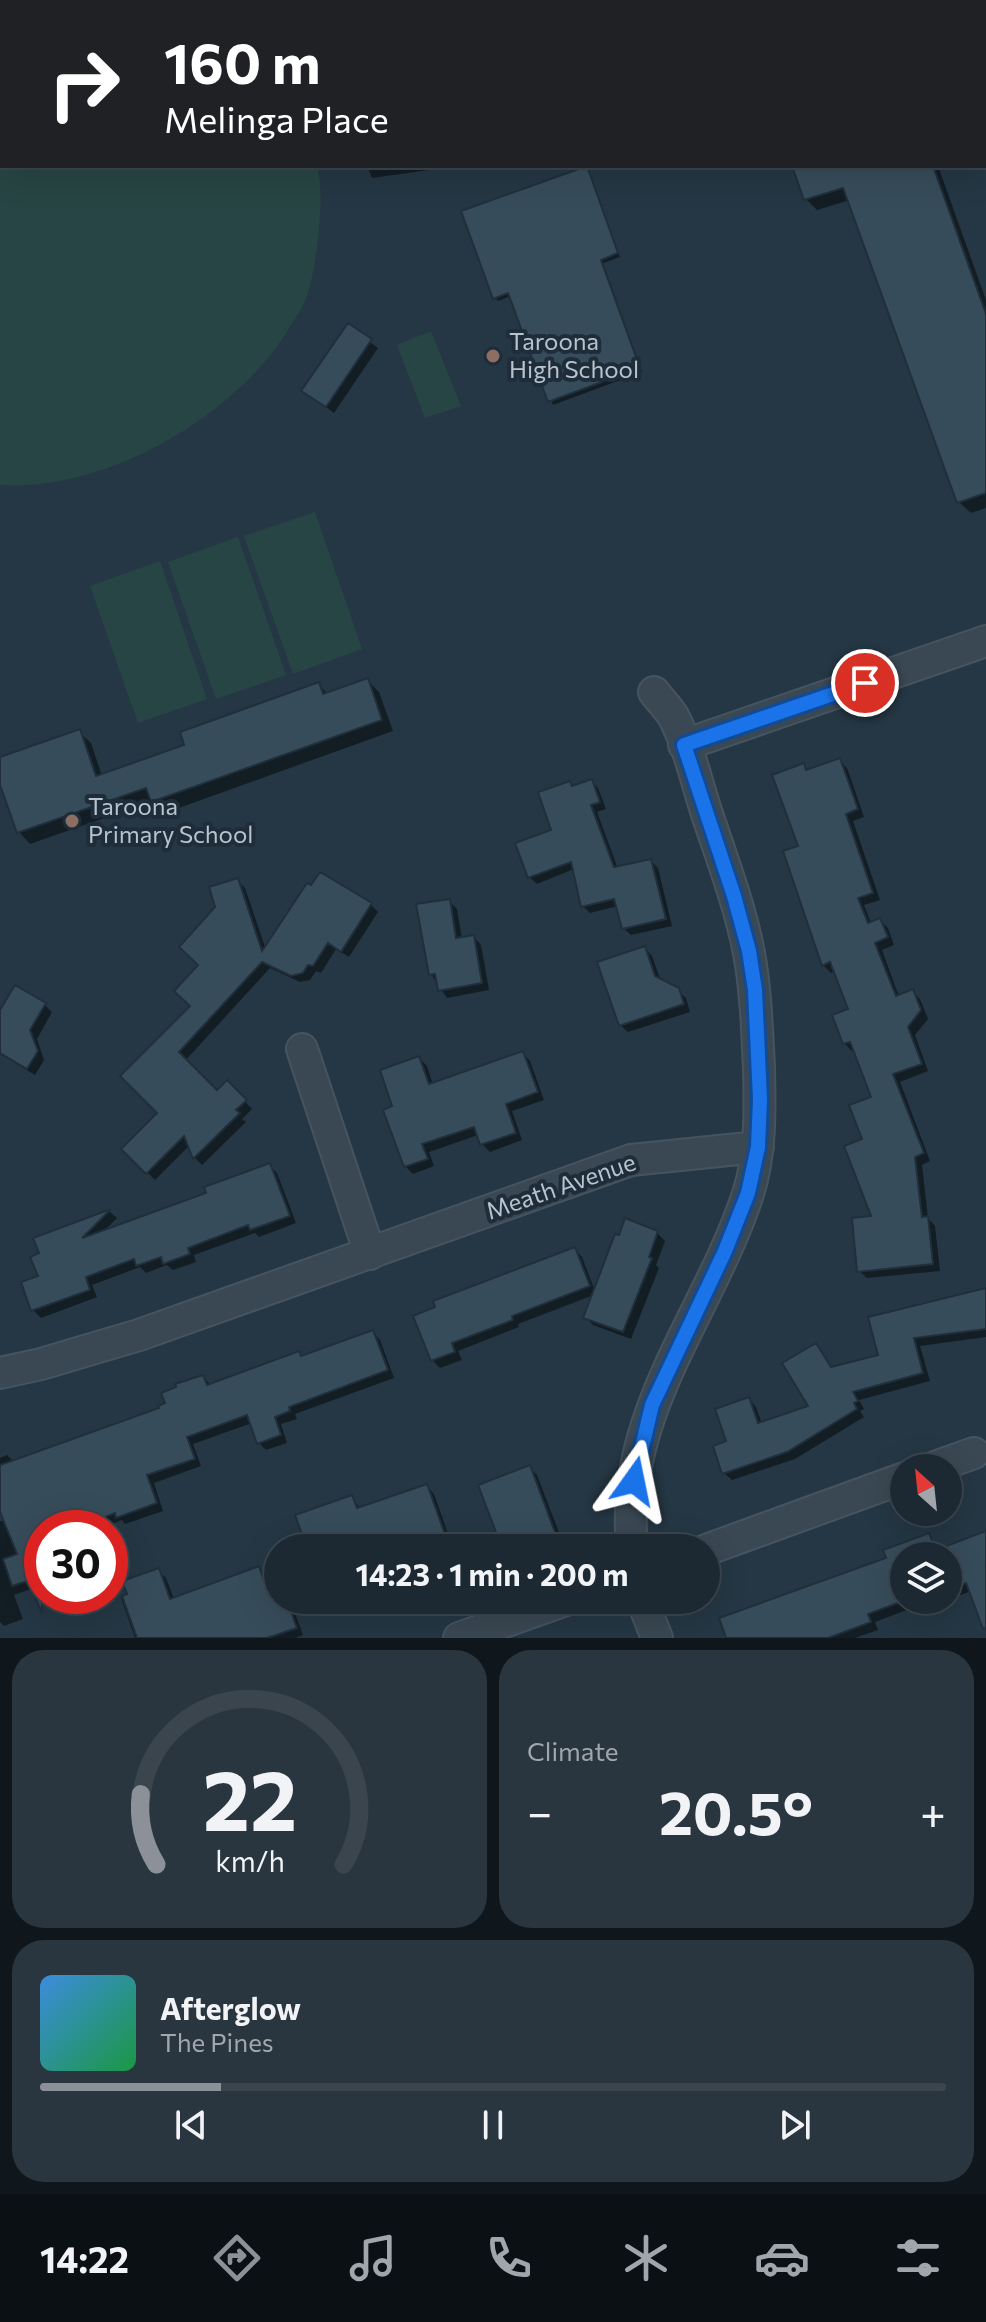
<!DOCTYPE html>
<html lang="en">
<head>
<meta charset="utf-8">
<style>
	body { margin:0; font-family:Commissioner,sans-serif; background:#29353f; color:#f1f3f6; height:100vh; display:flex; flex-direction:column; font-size:30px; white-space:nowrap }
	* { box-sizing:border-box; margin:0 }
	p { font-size:26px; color:#a0a6ac }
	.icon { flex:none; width:44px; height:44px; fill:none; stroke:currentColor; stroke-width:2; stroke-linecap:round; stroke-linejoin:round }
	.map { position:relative; height:1638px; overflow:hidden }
	.panel { display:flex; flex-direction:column; gap:12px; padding:12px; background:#0f171c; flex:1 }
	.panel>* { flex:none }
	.guide { position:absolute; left:0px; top:0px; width:986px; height:168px; box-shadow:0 8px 32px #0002,0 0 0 2px #3a454e; background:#202124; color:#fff; overflow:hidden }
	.needle { width:52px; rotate:333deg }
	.tools { position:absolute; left:890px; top:1454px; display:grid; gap:16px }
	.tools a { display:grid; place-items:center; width:72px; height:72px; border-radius:50%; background:#1c2933; box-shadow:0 8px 32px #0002,0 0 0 2px #3a454e; font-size:40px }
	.speed { position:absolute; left:24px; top:1510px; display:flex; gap:16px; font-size:40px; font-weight:700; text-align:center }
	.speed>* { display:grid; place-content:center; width:104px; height:104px; border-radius:50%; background:#1c2933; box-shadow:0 8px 32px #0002,0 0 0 2px #3a454e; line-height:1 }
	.speed .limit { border:12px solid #d22; background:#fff; color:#111 }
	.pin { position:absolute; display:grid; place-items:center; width:68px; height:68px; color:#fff; margin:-34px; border:4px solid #fff; border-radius:50%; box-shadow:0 2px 8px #0007 }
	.me { position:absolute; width:88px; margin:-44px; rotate:12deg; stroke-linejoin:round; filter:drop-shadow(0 0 6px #0008) }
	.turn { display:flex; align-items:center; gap:28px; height:168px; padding:0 32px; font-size:36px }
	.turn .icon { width:104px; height:104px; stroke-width:2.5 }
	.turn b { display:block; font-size:56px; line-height:68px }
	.big { font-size:60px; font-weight:700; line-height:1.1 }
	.panel .card { flex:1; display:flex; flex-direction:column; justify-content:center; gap:12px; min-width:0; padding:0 28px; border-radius:32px; background:#29353f }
	.panel .dial { align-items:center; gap:0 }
	.dial svg { height:208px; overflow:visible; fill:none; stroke:#3a454e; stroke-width:7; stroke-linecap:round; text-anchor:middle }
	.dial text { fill:#f1f3f6; stroke:none }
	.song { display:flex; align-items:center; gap:24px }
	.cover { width:96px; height:96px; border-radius:12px; background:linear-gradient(135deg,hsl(210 70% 55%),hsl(140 70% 35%)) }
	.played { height:8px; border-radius:4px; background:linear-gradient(90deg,#8c9099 20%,#3a454e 20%) }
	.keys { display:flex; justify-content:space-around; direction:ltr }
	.heat { display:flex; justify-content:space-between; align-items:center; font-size:44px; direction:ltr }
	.panel .tiles { flex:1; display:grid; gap:12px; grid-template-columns:1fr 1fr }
	.card:last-child { grid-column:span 2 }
	.trip { position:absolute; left:264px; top:1534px; width:456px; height:80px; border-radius:40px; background:#1c2933; box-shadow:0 8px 32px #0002,0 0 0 2px #3a454e; font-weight:700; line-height:80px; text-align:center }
	.tab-bar { display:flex; height:128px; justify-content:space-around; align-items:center; background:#0b1014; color:#a0a6ac }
	.tab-bar .icon { width:56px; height:56px }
	.tab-bar .current { color:#8c9099 }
	.tab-bar b { font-size:36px; color:#f1f3f6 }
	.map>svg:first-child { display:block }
	.green { fill:#274544 }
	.shadow { fill:#0007 }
	.building { fill:#374c5a; stroke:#202f3b; stroke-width:2 }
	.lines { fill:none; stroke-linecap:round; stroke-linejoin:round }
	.minor-casing { stroke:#465460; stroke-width:34 }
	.minor { stroke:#3a4853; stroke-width:30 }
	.route-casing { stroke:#114b97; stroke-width:20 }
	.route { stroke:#1a73e8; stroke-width:14 }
	.education-dot { fill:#8d6e63; stroke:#1e2d39; stroke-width:3 }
	.labels { text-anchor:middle; stroke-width:8; stroke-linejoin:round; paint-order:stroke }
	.poi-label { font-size:24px; fill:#b7c3cd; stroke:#1e2d39; text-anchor:start }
	.street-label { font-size:24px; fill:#b7c3cd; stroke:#1e2d39 }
</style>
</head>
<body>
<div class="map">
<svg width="986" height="1638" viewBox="0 0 986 1638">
	<rect width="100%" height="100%" fill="#253744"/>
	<path class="green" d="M0,0L226,2H2V166H317C322,185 321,207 319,227C317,250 314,276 306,298C303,307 296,316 291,325C238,416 106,492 0,485Z
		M431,331L461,406L425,418L397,345Z
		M315,512L362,649L293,674L244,536Z
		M238,537L286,675L216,699L168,562Z
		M160,561L207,699L138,723L90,586Z"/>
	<path class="shadow" d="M349,0H401L402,2H341Z
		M496,0H665V2H497Z
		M735,0H833L834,2H735Z
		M367,166H451V167L372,178Z
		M794,166H938L986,300V508L971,513L959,502L850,200L817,210L806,199Z
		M586,168L620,257L603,263L642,372L553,405L511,296L498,301L495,298Z
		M348,326L378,348L334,413L304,390Z
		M367,680L379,692L393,731L165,813L153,801L30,844L19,832L0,779V760L79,732L91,743L102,776L187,746L319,685L328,694Z
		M839,760L847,768L864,817L853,821L880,900L864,905L871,923L880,920L888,928L894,945L882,950L899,997L913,992L920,999L928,1019L915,1035L928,1071L900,1082L930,1161L922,1165L928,1218L935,1226L940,1271L867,1278L859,1271L874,1217L873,1098L855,1050L852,1051L844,1043L850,1010L835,971L831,973L823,965L800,847L803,766L809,771Z
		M591,781L598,788L606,809L597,812L618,869L651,861L658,868L672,926L631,935L623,928L618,906L590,913L583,906L574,869L537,884L529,877L554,831L570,783L574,787Z
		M237,880L245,888L266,950L371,905L378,912L349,957L336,949L321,973L316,971L310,980L300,982L270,968L185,1061L217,1093L227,1083L252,1109L242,1119L246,1122L202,1165L195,1158L190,1145L155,1180L123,1149L160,1113L193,1007L201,965L217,907Z
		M449,901L457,909L462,939L474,937L481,945L489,990L447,998L431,974Z
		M645,948L652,956L661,981L677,990L686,998L690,1012L628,1032L620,1025Z
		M45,1005L52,1012L37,1039L44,1060L35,1075L0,1054V1014Z
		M523,1053L530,1061L544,1100L512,1111L522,1140L490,1152L482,1144L478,1135L429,1152L434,1166L413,1174L405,1166L395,1108L419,1058L427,1066L433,1085Z
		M269,1165L277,1173L296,1223L259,1237L255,1233L194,1255L196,1262L173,1270L167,1265L146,1273L140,1267L92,1285L97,1297L41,1318L33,1310L24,1283L40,1277L42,1255L36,1239L110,1212L117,1218L102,1233L208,1194Z
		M626,1221L657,1233L665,1241L656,1265L659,1268L631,1339L593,1325L586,1317L594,1295L518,1324L519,1327L458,1351L462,1360L440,1368L432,1360L416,1317L575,1249L582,1257L595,1291Z
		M986,1290V1337L920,1346L930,1381L859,1400L864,1409L860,1411L864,1417L795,1459L732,1480L724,1473L729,1443L749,1399L756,1407L762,1424L811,1408L816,1345L833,1369L881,1356Z
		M373,1332L380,1340L394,1378L295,1414L297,1419L281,1424L287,1443L266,1450L259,1443L252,1423L193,1444L201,1466L154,1483L163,1511L125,1524L122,1520L102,1528H42V1585L14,1595L23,1619L4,1626L0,1622V1521H6L0,1507V1458L7,1455L14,1462L162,1409L203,1377L211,1385L299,1353L303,1357Z
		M530,1468L537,1475L563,1543L549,1548H504Z
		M427,1486L434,1494L453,1548H309L351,1497L361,1509Z
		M986,1533V1609L971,1591L948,1600V1556H904V1600H933L875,1622L878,1630L855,1638H728L722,1620L932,1544L939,1551Z
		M259,1569L267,1576L271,1589L278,1587V1600H290L303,1635L295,1638H135L121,1598L129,1595L158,1570L166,1578L174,1599Z"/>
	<path class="building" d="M587,166L618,253L601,260L640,368L548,402L508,293L493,299L461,211Z
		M792,166H933L986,314V493L957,503L843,188L804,200Z
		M348,323L372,339L326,407L301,391Z
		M368,678L382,720L151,802L146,788L17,833L0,785V757L80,729L96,776L184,745L180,732L319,682L323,694Z
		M840,758L858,809L846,814L873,893L858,898L868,923L880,918L888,937L875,943L896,996L913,989L921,1010L908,1027L922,1064L893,1074L924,1153L915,1157L922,1217L928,1216L933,1264L857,1272L852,1218L871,1216L844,1146L862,1139L849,1105L871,1097L850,1042L843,1044L832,1015L848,1009L830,962L822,966L783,851L798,846L772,775L804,763L806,770Z
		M592,779L600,802L591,805L614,867L651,859L666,919L622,929L614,899L581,907L571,862L528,878L515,843L551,830L538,792L570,781L572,786Z
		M320,872L372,903L341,952L328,943L313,966L308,965L303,973L291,976L262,962L179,1052L217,1090L227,1080L247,1100L236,1110L240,1113L193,1159L184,1136L146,1174L121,1149L157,1113L120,1076L190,1006L174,991L198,965L179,947L215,907L209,887L238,878L262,951L307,883L311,885Z
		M450,899L456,938L474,935L482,983L438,991L435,974L429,975L416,904Z
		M645,946L655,976L679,988L684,1004L619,1026L597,962Z
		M15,985L46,1003L30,1030L38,1051L27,1069L0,1053V1010Z
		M523,1051L538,1092L506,1104L516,1133L480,1145L474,1127L422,1144L428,1159L404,1167L383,1110L392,1106L380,1070L419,1056L429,1084Z
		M270,1163L290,1216L250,1230L248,1225L188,1248L190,1254L163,1264L161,1257L136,1266L134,1259L86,1277L90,1290L31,1311L21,1282L38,1276L30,1257L39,1253L33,1238L111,1209L82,1238L206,1193L204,1187Z
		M625,1218L658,1231L649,1257L652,1258L623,1332L583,1318L615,1234L619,1235Z
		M575,1247L590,1286L512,1316L513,1320L452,1343L455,1352L431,1361L413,1316L435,1307L433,1301Z
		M986,1288V1329L914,1338L923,1373L853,1392L858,1401L854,1403L857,1409L787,1452L722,1474L713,1446L726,1441L715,1409L749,1397L758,1423L808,1406L782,1363L816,1343L831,1367L878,1355L868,1317Z
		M373,1330L388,1370L289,1407L290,1411L275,1417L281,1435L257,1444L247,1415L187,1437L195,1459L147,1475L157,1503L116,1518L115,1513L77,1528H42V1613L28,1581L12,1586L3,1559L17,1554L0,1512V1465L159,1408L158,1406L165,1403L161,1393L176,1387L175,1384L203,1375L207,1385L299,1351L301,1356Z
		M530,1465L556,1535L523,1548H502L478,1485Z
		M427,1484L450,1548H307L295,1515L352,1495L357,1508Z
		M986,1531V1628L983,1629L966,1583L948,1590V1556H904V1600H906L868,1614L871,1622L828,1638H726L719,1618L886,1558L883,1550L929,1533L936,1550Z
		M259,1566L267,1589L278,1585V1600H287L297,1628L267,1638H137L122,1596L127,1594L122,1581L159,1568L170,1599Z"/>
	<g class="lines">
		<defs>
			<path id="minor" d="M684,745L986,641
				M302,1049L370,1254
				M0,1373L41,1364L139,1335L631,1160L758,1147
				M932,1468L974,1453
				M632,1548C619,1413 708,1315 748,1194C761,1154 760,1110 759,1068C757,1030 756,991 749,953C740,906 722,859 707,814C697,784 688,743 673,716C668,708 660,700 654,692
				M706,1550L904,1478
				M642,1600L657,1638
				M459,1638L566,1600"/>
		</defs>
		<use href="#minor" class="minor-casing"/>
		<use href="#minor" class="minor"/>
	</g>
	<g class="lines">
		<defs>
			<path id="route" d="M634,1481L652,1405L725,1251L748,1193L758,1147L760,1099L755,990L749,951L734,896L684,745L865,683"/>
		</defs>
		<use href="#route" class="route-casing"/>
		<use href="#route" class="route"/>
	</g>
	<g class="education-dot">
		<circle cx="493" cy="356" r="8"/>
		<circle cx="72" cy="821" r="8"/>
	</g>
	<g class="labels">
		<g class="poi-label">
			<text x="509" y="350">Taroona<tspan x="509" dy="28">High School</tspan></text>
			<text x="88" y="815">Taroona<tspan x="88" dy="28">Primary School</tspan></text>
		</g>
		<g class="street-label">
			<text transform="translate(561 1187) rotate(-19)" y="8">Meath Avenue</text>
		</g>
	</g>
</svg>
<div class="tools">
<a><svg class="needle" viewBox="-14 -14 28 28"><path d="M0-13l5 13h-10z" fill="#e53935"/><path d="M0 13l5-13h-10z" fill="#a0a6ac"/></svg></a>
<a><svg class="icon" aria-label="layers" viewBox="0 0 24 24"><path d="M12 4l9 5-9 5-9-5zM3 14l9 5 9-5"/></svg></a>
</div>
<div class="speed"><div class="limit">30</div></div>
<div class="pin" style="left:865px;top:683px;background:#d93025"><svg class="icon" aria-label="arrive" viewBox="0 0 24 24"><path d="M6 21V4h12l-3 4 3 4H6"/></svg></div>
<svg class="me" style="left:634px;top:1481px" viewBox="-20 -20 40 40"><path d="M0-17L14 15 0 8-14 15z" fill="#1a73e8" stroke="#fff" stroke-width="4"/></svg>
<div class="trip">14:23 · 1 min · 200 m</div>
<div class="guide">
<div class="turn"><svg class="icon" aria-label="right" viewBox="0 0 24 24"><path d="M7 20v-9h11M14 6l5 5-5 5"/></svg><div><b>160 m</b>Melinga Place</div></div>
</div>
</div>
<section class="panel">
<div class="tiles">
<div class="card dial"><svg viewBox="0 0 100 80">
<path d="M14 69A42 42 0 1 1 86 69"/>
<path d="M14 69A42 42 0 0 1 8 42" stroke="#8c9099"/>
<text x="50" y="56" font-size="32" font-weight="700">22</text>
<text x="50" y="72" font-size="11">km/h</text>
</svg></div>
<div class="card"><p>Climate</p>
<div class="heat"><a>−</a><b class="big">20.5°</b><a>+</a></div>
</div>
<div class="card">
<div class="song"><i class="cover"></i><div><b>Afterglow</b><p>The Pines</p></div></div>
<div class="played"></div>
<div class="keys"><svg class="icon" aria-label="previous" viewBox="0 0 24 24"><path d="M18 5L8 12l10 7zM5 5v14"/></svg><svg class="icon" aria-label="pause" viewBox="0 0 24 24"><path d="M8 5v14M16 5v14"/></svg><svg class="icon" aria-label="next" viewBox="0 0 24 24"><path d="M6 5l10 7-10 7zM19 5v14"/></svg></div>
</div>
</div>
</section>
<nav class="tab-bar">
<b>14:22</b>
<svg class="icon current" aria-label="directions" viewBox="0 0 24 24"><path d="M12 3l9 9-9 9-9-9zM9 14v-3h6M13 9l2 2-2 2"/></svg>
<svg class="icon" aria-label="music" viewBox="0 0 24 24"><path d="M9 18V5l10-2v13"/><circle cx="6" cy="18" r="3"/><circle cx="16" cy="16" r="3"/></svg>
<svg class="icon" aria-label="phone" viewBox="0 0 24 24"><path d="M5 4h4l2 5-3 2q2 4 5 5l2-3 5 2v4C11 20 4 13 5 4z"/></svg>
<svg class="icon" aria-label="climate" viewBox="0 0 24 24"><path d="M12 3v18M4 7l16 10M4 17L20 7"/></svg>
<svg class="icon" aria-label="car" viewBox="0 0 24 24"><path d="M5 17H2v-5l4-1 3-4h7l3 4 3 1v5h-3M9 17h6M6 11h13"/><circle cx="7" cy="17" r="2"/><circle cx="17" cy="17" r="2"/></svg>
<svg class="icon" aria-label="filters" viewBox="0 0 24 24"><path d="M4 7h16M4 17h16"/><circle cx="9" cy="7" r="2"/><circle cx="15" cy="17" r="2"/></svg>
</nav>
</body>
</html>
